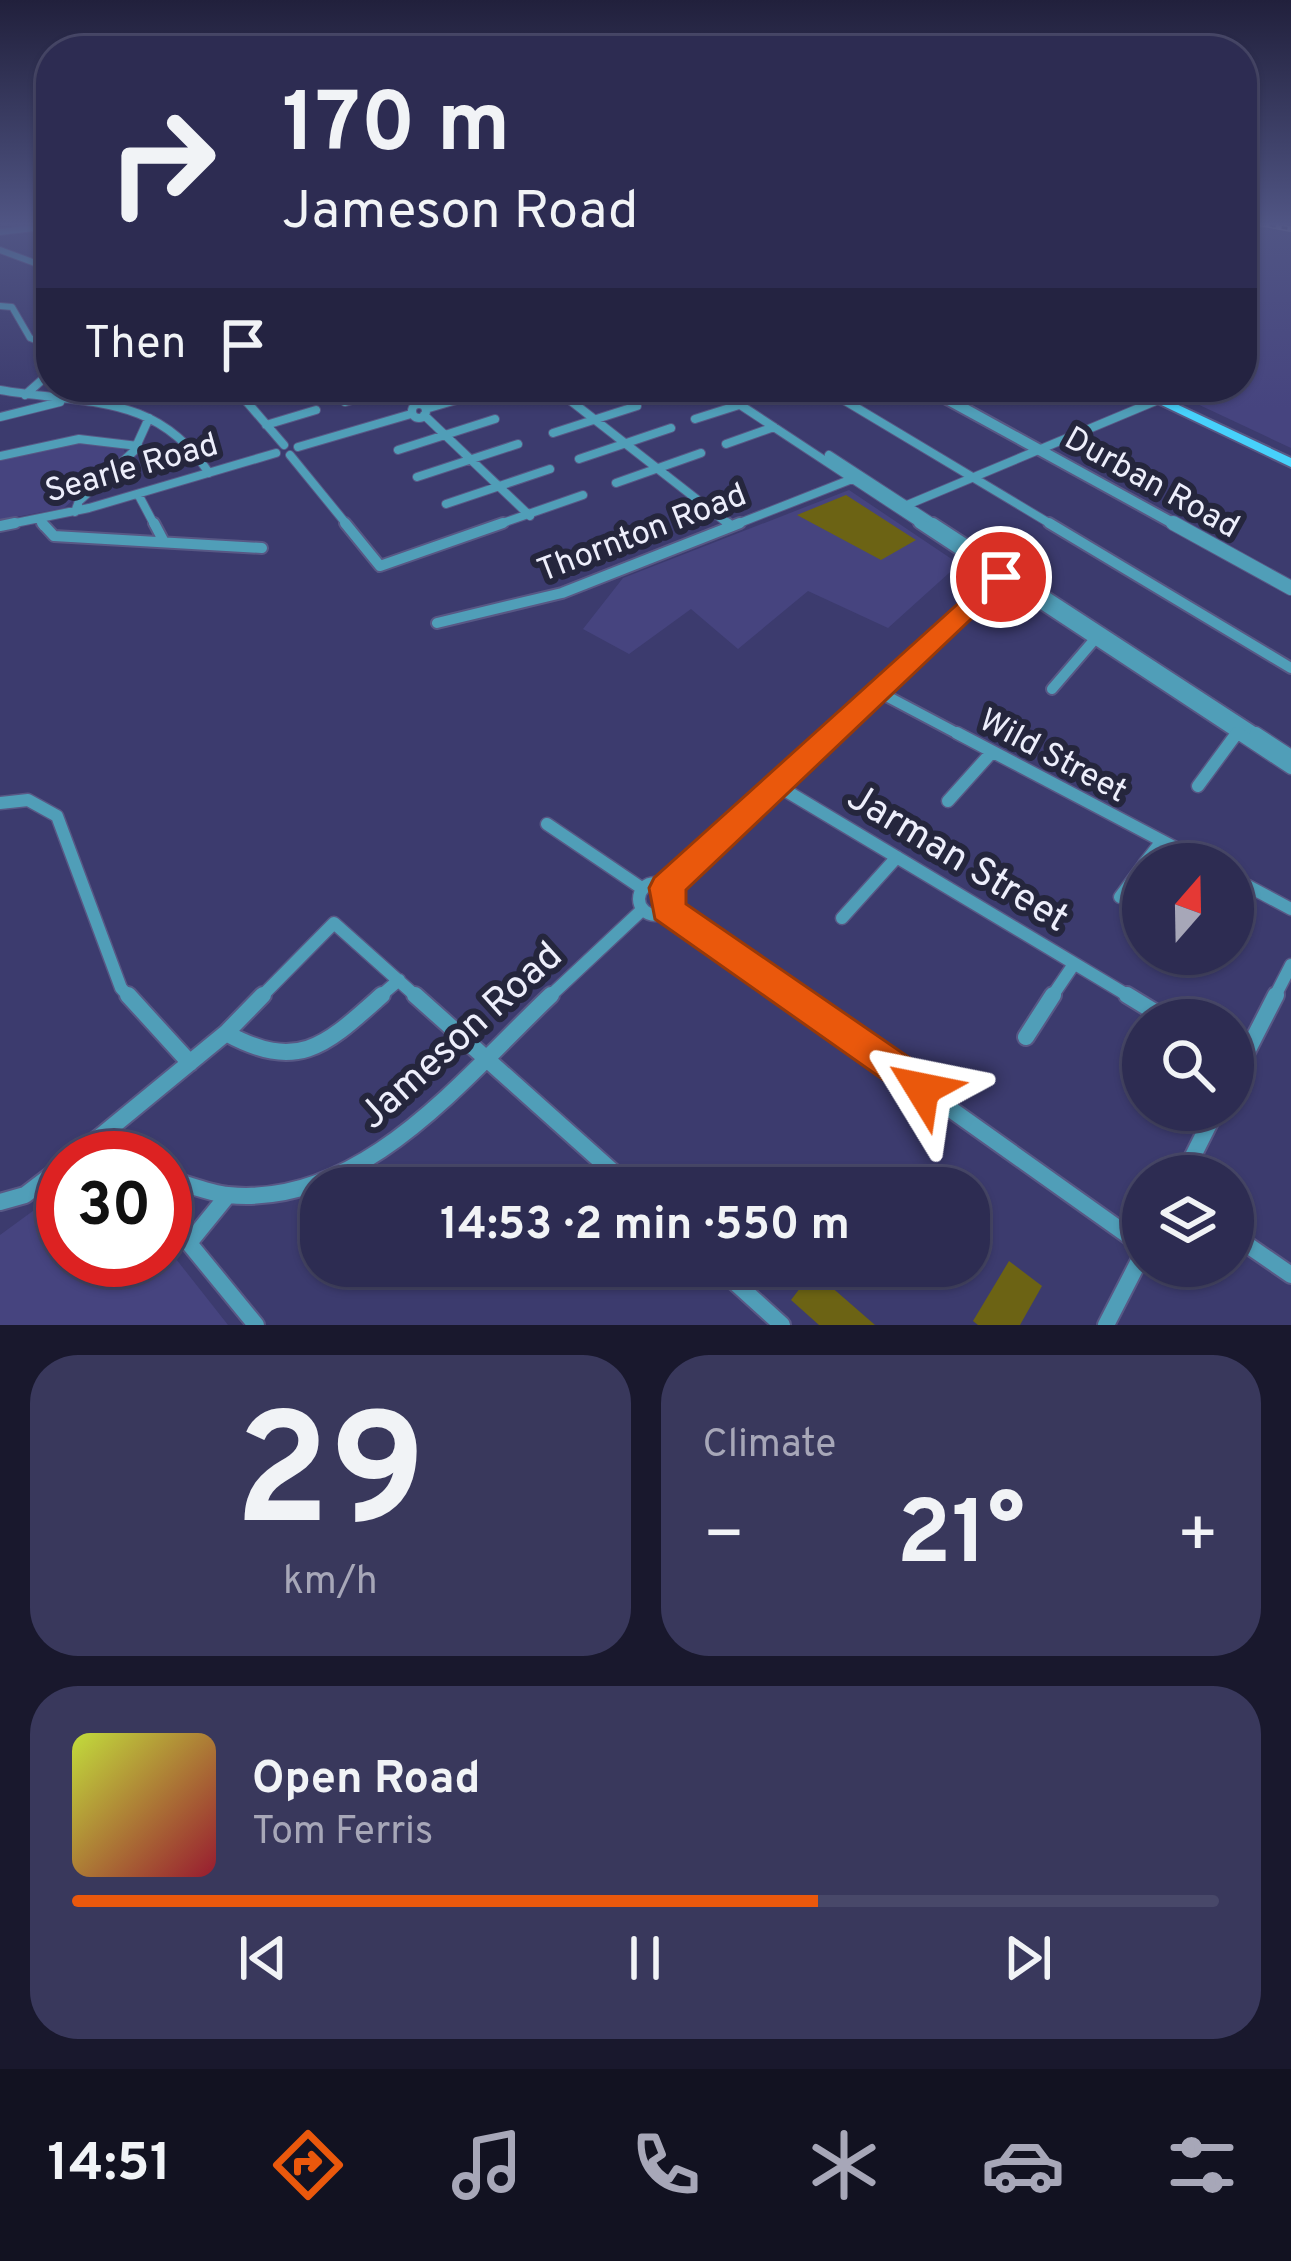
<!DOCTYPE html>
<html lang="en">
<head>
<meta charset="utf-8">
<style>
	body { margin:0; font-family:Overpass,sans-serif; background:#39385c; color:#f1f3f6; height:100vh; display:flex; flex-direction:column; font-size:45px; white-space:nowrap }
	* { box-sizing:border-box; margin:0 }
	p { font-size:39px; color:#a7a7b8 }
	.icon { flex:none; width:66px; height:66px; fill:none; stroke:currentColor; stroke-width:2; stroke-linecap:round; stroke-linejoin:round }
	.map { position:relative; height:1325px; overflow:hidden }
	.sheet { display:flex; flex-direction:column; gap:30px; padding:30px; background:#19182d; flex:1 }
	.sheet>* { flex:none }
	.hud { position:absolute; left:36px; top:36px; width:1221px; height:366px; border-radius:48px; box-shadow:0 3px 9px #0004,0 0 0 3px #484869; background:#2d2c52; color:#f1f3f6; overflow:hidden }
	.needle { width:78px; rotate:20deg }
	.tools { position:absolute; left:1122px; top:843px; display:grid; gap:24px }
	.tools a { display:grid; place-items:center; width:132px; height:132px; border-radius:50%; background:#2d2c52; box-shadow:0 3px 9px #0004,0 0 0 3px #484869; font-size:60px }
	.speed { position:absolute; left:36px; top:1131px; display:flex; gap:24px; font-size:60px; font-weight:700; text-align:center }
	.speed>* { display:grid; place-content:center; width:156px; height:156px; border-radius:50%; background:#2d2c52; box-shadow:0 3px 9px #0004,0 0 0 3px #484869; line-height:1 }
	.speed .limit { border:18px solid #d22; background:#fff; color:#111 }
	.pin { position:absolute; display:grid; place-items:center; width:102px; height:102px; color:#fff; margin:-51px; border:6px solid #fff; border-radius:50%; box-shadow:0 3px 12px #0007 }
	.me { position:absolute; width:132px; margin:-66px; rotate:305deg; stroke-linejoin:round; filter:drop-shadow(0 0 9px #0008) }
	.turn { display:flex; align-items:center; gap:42px; height:252px; padding:0 48px; font-size:54px }
	.turn .icon { width:156px; height:156px; stroke-width:2.5 }
	.turn b { display:block; font-size:84px; line-height:102px }
	.then { display:flex; align-items:center; height:114px; padding:0 48px; background:#0003; gap:24px; font-size:45px }
	.big { font-size:90px; font-weight:700; line-height:1.1 }
	.sheet .card { flex:1; display:flex; flex-direction:column; justify-content:center; gap:18px; min-width:0; padding:0 42px; border-radius:48px; background:#39385c }
	.sheet .dial { align-items:center; gap:0 }
	.dial b { font-size:156px; line-height:1 }
	.song { display:flex; align-items:center; gap:36px }
	.cover { width:144px; height:144px; border-radius:18px; background:linear-gradient(135deg,hsl(70 70% 55%),hsl(350 70% 35%)) }
	.played { height:12px; border-radius:6px; background:linear-gradient(90deg,#ea580c 65%,#484869 65%) }
	.keys { display:flex; justify-content:space-around; direction:ltr }
	.heat { display:flex; justify-content:space-between; align-items:center; font-size:66px; direction:ltr }
	.sheet .tiles { flex:1; display:grid; gap:30px; grid-template-columns:1fr 1fr }
	.card:last-child { grid-column:span 2 }
	.trip { position:absolute; left:300px; top:1167px; width:690px; height:120px; border-radius:48px; background:#2d2c52; box-shadow:0 3px 9px #0004,0 0 0 3px #484869; font-weight:700; line-height:120px; text-align:center }
	.menu { display:flex; height:192px; justify-content:space-around; align-items:center; background:#121221; color:#a7a7b8 }
	.menu .icon { width:84px; height:84px }
	.menu .current { color:#ea580c }
	.menu b { font-size:54px; color:#f1f3f6 }
	.map>svg:first-child { display:block }
	.built { fill:#46447f }
	.green { fill:#6c6314 }
	.lines { fill:none; stroke-linecap:round; stroke-linejoin:round }
	.minor-far4-casing { stroke:#585885; stroke-width:8 }
	.minor-far3-casing { stroke:#585885; stroke-width:10 }
	.minor-far2-casing { stroke:#585885; stroke-width:14 }
	.minor-far1-casing { stroke:#585885; stroke-width:15 }
	.minor-casing { stroke:#585885; stroke-width:20 }
	.tertiary-far1-casing { stroke:#585885; stroke-width:14 }
	.tertiary-casing { stroke:#585885; stroke-width:16 }
	.secondary-casing { stroke:#585885; stroke-width:4 }
	.minor-far4 { stroke:#509eb8; stroke-width:6 }
	.minor-far3 { stroke:#509eb8; stroke-width:8 }
	.minor-far2 { stroke:#509eb8; stroke-width:10 }
	.minor-far1 { stroke:#509eb8; stroke-width:12 }
	.minor { stroke:#509eb8; stroke-width:16 }
	.tertiary-far1 { stroke:#509eb8; stroke-width:10 }
	.tertiary { stroke:#509eb8; stroke-width:14 }
	.secondary { fill:#47d1fb; fill-rule:evenodd }
	.rail-casing { stroke:#c2c3d9; stroke-width:6 }
	.rail { stroke:#25263d; stroke-width:3; stroke-dasharray:6; stroke-linecap:butt }
	.route { fill:#ea580c; stroke:#983908; stroke-width:3 }
	.labels { text-anchor:middle; stroke-width:12; stroke-linejoin:round; paint-order:stroke }
	.street-label { font-size:33px; fill:#edeefb; stroke:#25263d }
	.near-street-label { font-size:39px; fill:#edeefb; stroke:#25263d }
</style>
</head>
<body>
<div class="map">
<svg width="1291" height="1325" viewBox="0 0 1291 1325">
	<rect width="100%" height="100%" fill="#3c3b6e"/>
	<path class="built" d="M1242,223H1291V448L1161,387H1242Z
		M79,442L123,447L125,453L64,508L0,520V459Z
		M849,490L959,564L888,628L808,591L738,649L691,609L629,654L583,629L623,578Z
		M63,1189V1260H165V1245L228,1325H0V1235Z"/>
	<path class="green" d="M846,495L916,540L881,560L797,515Z
		M1009,1261L1042,1286L1020,1325H978L973,1321Z
		M813,1271L875,1325H819L791,1300Z"/>
	<g class="lines">
		<defs>
			<path id="minor-far4" d="M0,232L51,226
				M0,250L51,269
				M0,306L12,307L30,338L51,346"/>
			<path id="minor-far3" d="M210,387L240,394L268,387
				M234,387L284,445
				M553,387L731,526
				M713,387L924,526
				M822,387L1054,526
				M0,390C85,405 156,392 209,473
				M25,395L51,372
				M669,396L696,387
				M566,398L600,387
				M345,402L395,388
				M412 411a7 7 0 1 1 14 0a7 7 0 1 1-14 0Z
				M429,408L501,387
				M424,415L530,516
				M0,417L60,402
				M695,419L739,405
				M266,425L316,410
				M553,433L637,406
				M726,444L774,427
				M298,447L411,414
				M398,450L495,419
				M290,455L348,526
				M829,455L938,526
				M0,456L79,439L138,446
				M579,459L671,428
				M417,477L518,444
				M616,483L701,453
				M138,494L155,526
				M446,504L550,469
				M907,505L1170,395
				M75,512L79,501L134,451L149,418
				M40,519L43,526
				M0,526L89,508L276,453
				M494,526L583,495
				M732,526L852,479"/>
			<path id="minor-far2" d="M42,523L54,536L262,548
				M154,523L163,540
				M345,523L380,566L503,523
				M727,523L731,526
				M919,523L1242,736
				M933,523L1260,736
				M1049,523L1291,668
				M0,526L15,523
				M437,623L562,593L740,523
				M1052,689L1095,639
				M877,691L962,736
				M830,736L1001,577
				M1235,736L1238,732"/>
			<path id="minor-far1" d="M957,733L1206,864
				M1238,733L1291,768
				M1256,733L1291,756
				M778,786L1132,998
				M1198,786L1237,733
				M948,801L992,752
				M0,803L28,800L57,816L121,988L130,998
				M547,824L643,889
				M1144,864L1162,841
				M1233,878L1291,909
				M639 899a16 16 0 1 1 32 0a16 16 0 1 1-32 0Z
				M666,888L833,733
				M1120,897L1143,866
				M668,909L794,998
				M842,918L897,857
				M260,998L334,923L418,998
				M378,998L399,980
				M548,998L643,909
				M1051,998L1074,964
				M1274,998L1291,965"/>
			<path id="minor" d="M128,995L190,1063
				M415,995L631,1188
				M790,995L1143,1246
				M1127,995L1168,1020
				M226,1033C299,1073 326,1045 382,995
				M1026,1037L1053,995
				M1233,1079L1276,995
				M100,1138L119,1158
				M74,1158L226,1033L263,995
				M1183,1176L1216,1110
				M165,1178C185,1183 208,1193 228,1195C363,1208 463,1078 551,995
				M0,1202L25,1195L63,1166
				M165,1214L256,1325
				M1233,1235L1291,1275
				M189,1243L228,1195
				M717,1266L782,1325
				M1106,1325L1143,1253"/>
			<path id="tertiary-far1" d="M925,387L1178,526"/>
			<path id="tertiary" d="M1173,523L1291,588"/>
			<path id="secondary" d="M1124,387H1140L1291,458V467Z"/>
		</defs>
		<use href="#minor-far4" class="minor-far4-casing"/>
		<use href="#minor-far3" class="minor-far3-casing"/>
		<use href="#minor-far2" class="minor-far2-casing"/>
		<use href="#minor-far1" class="minor-far1-casing"/>
		<use href="#minor" class="minor-casing"/>
		<use href="#tertiary-far1" class="tertiary-far1-casing"/>
		<use href="#tertiary" class="tertiary-casing"/>
		<use href="#secondary" class="secondary-casing"/>
		<use href="#minor-far4" class="minor-far4"/>
		<use href="#minor-far3" class="minor-far3"/>
		<use href="#minor-far2" class="minor-far2"/>
		<use href="#minor-far1" class="minor-far1"/>
		<use href="#minor" class="minor"/>
		<use href="#tertiary-far1" class="tertiary-far1"/>
		<use href="#tertiary" class="tertiary"/>
		<use href="#secondary" class="secondary"/>
		<defs>
			<path id="rail" d="M1258,223L1291,229"/>
		</defs>
		<use href="#rail" class="rail-casing"/>
		<use href="#rail" class="rail"/>
	</g>
	<linearGradient id="sky" x2="0" y2="1"><stop stop-color="#21203c"/><stop offset="0.55" stop-color="#505584"/><stop offset="1" stop-color="#505584" stop-opacity="0"/></linearGradient>
	<rect width="1291" height="408" fill="url(#sky)"/>
	<path class="route" d="M1001,570L1014,577L1010,582L686,890V904L936,1076L942,1089L936,1102L922,1107L655,919L649,888L654,878L993,572Z"/>
	<g class="labels">
		<g class="street-label">
			<text transform="translate(131 466) rotate(-16)" y="12">Searle Road</text>
			<text transform="translate(1153 481) rotate(29)" y="12">Durban Road</text>
			<text transform="translate(641 531) rotate(-21)" y="12">Thornton Road</text>
			<text transform="translate(1054 754) rotate(28)" y="12">Wild Street</text>
		</g>
		<g class="near-street-label">
			<text transform="translate(959 856) rotate(31)" y="14">Jarman Street</text>
			<text transform="translate(459 1034) rotate(-42)" y="14">Jameson Road</text>
		</g>
	</g>
</svg>
<div class="tools">
<a><svg class="needle" viewBox="-14 -14 28 28"><path d="M0-13l5 13h-10z" fill="#e53935"/><path d="M0 13l5-13h-10z" fill="#a7a7b8"/></svg></a>
<a><svg class="icon" aria-label="search" viewBox="0 0 24 24"><circle cx="10" cy="10" r="6"/><path d="M15 15l6 6"/></svg></a>
<a><svg class="icon" aria-label="layers" viewBox="0 0 24 24"><path d="M12 4l9 5-9 5-9-5zM3 14l9 5 9-5"/></svg></a>
</div>
<div class="speed"><div class="limit">30</div></div>
<div class="pin" style="left:1001px;top:577px;background:#d93025"><svg class="icon" aria-label="arrive" viewBox="0 0 24 24"><path d="M6 21V4h12l-3 4 3 4H6"/></svg></div>
<svg class="me" style="left:922px;top:1089px" viewBox="-20 -20 40 40"><path d="M0-17L14 15 0 8-14 15z" fill="#ea580c" stroke="#fff" stroke-width="4"/></svg>
<div class="trip">14:53 · 2 min · 550 m</div>
<div class="hud">
<div class="turn"><svg class="icon" aria-label="right" viewBox="0 0 24 24"><path d="M7 20v-9h11M14 6l5 5-5 5"/></svg><div><b>170 m</b>Jameson Road</div></div>
<div class="then">Then<svg class="icon" aria-label="arrive" viewBox="0 0 24 24"><path d="M6 21V4h12l-3 4 3 4H6"/></svg></div>
</div>
</div>
<section class="sheet">
<div class="tiles">
<div class="card dial"><b>29</b><p>km/h</p></div>
<div class="card"><p>Climate</p>
<div class="heat"><a>−</a><b class="big">21°</b><a>+</a></div>
</div>
<div class="card">
<div class="song"><i class="cover"></i><div><b>Open Road</b><p>Tom Ferris</p></div></div>
<div class="played"></div>
<div class="keys"><svg class="icon" aria-label="previous" viewBox="0 0 24 24"><path d="M18 5L8 12l10 7zM5 5v14"/></svg><svg class="icon" aria-label="pause" viewBox="0 0 24 24"><path d="M8 5v14M16 5v14"/></svg><svg class="icon" aria-label="next" viewBox="0 0 24 24"><path d="M6 5l10 7-10 7zM19 5v14"/></svg></div>
</div>
</div>
</section>
<nav class="menu">
<b>14:51</b>
<svg class="icon current" aria-label="directions" viewBox="0 0 24 24"><path d="M12 3l9 9-9 9-9-9zM9 14v-3h6M13 9l2 2-2 2"/></svg>
<svg class="icon" aria-label="music" viewBox="0 0 24 24"><path d="M9 18V5l10-2v13"/><circle cx="6" cy="18" r="3"/><circle cx="16" cy="16" r="3"/></svg>
<svg class="icon" aria-label="phone" viewBox="0 0 24 24"><path d="M5 4h4l2 5-3 2q2 4 5 5l2-3 5 2v4C11 20 4 13 5 4z"/></svg>
<svg class="icon" aria-label="climate" viewBox="0 0 24 24"><path d="M12 3v18M4 7l16 10M4 17L20 7"/></svg>
<svg class="icon" aria-label="car" viewBox="0 0 24 24"><path d="M5 17H2v-5l4-1 3-4h7l3 4 3 1v5h-3M9 17h6M6 11h13"/><circle cx="7" cy="17" r="2"/><circle cx="17" cy="17" r="2"/></svg>
<svg class="icon" aria-label="filters" viewBox="0 0 24 24"><path d="M4 7h16M4 17h16"/><circle cx="9" cy="7" r="2"/><circle cx="15" cy="17" r="2"/></svg>
</nav>
</body>
</html>
